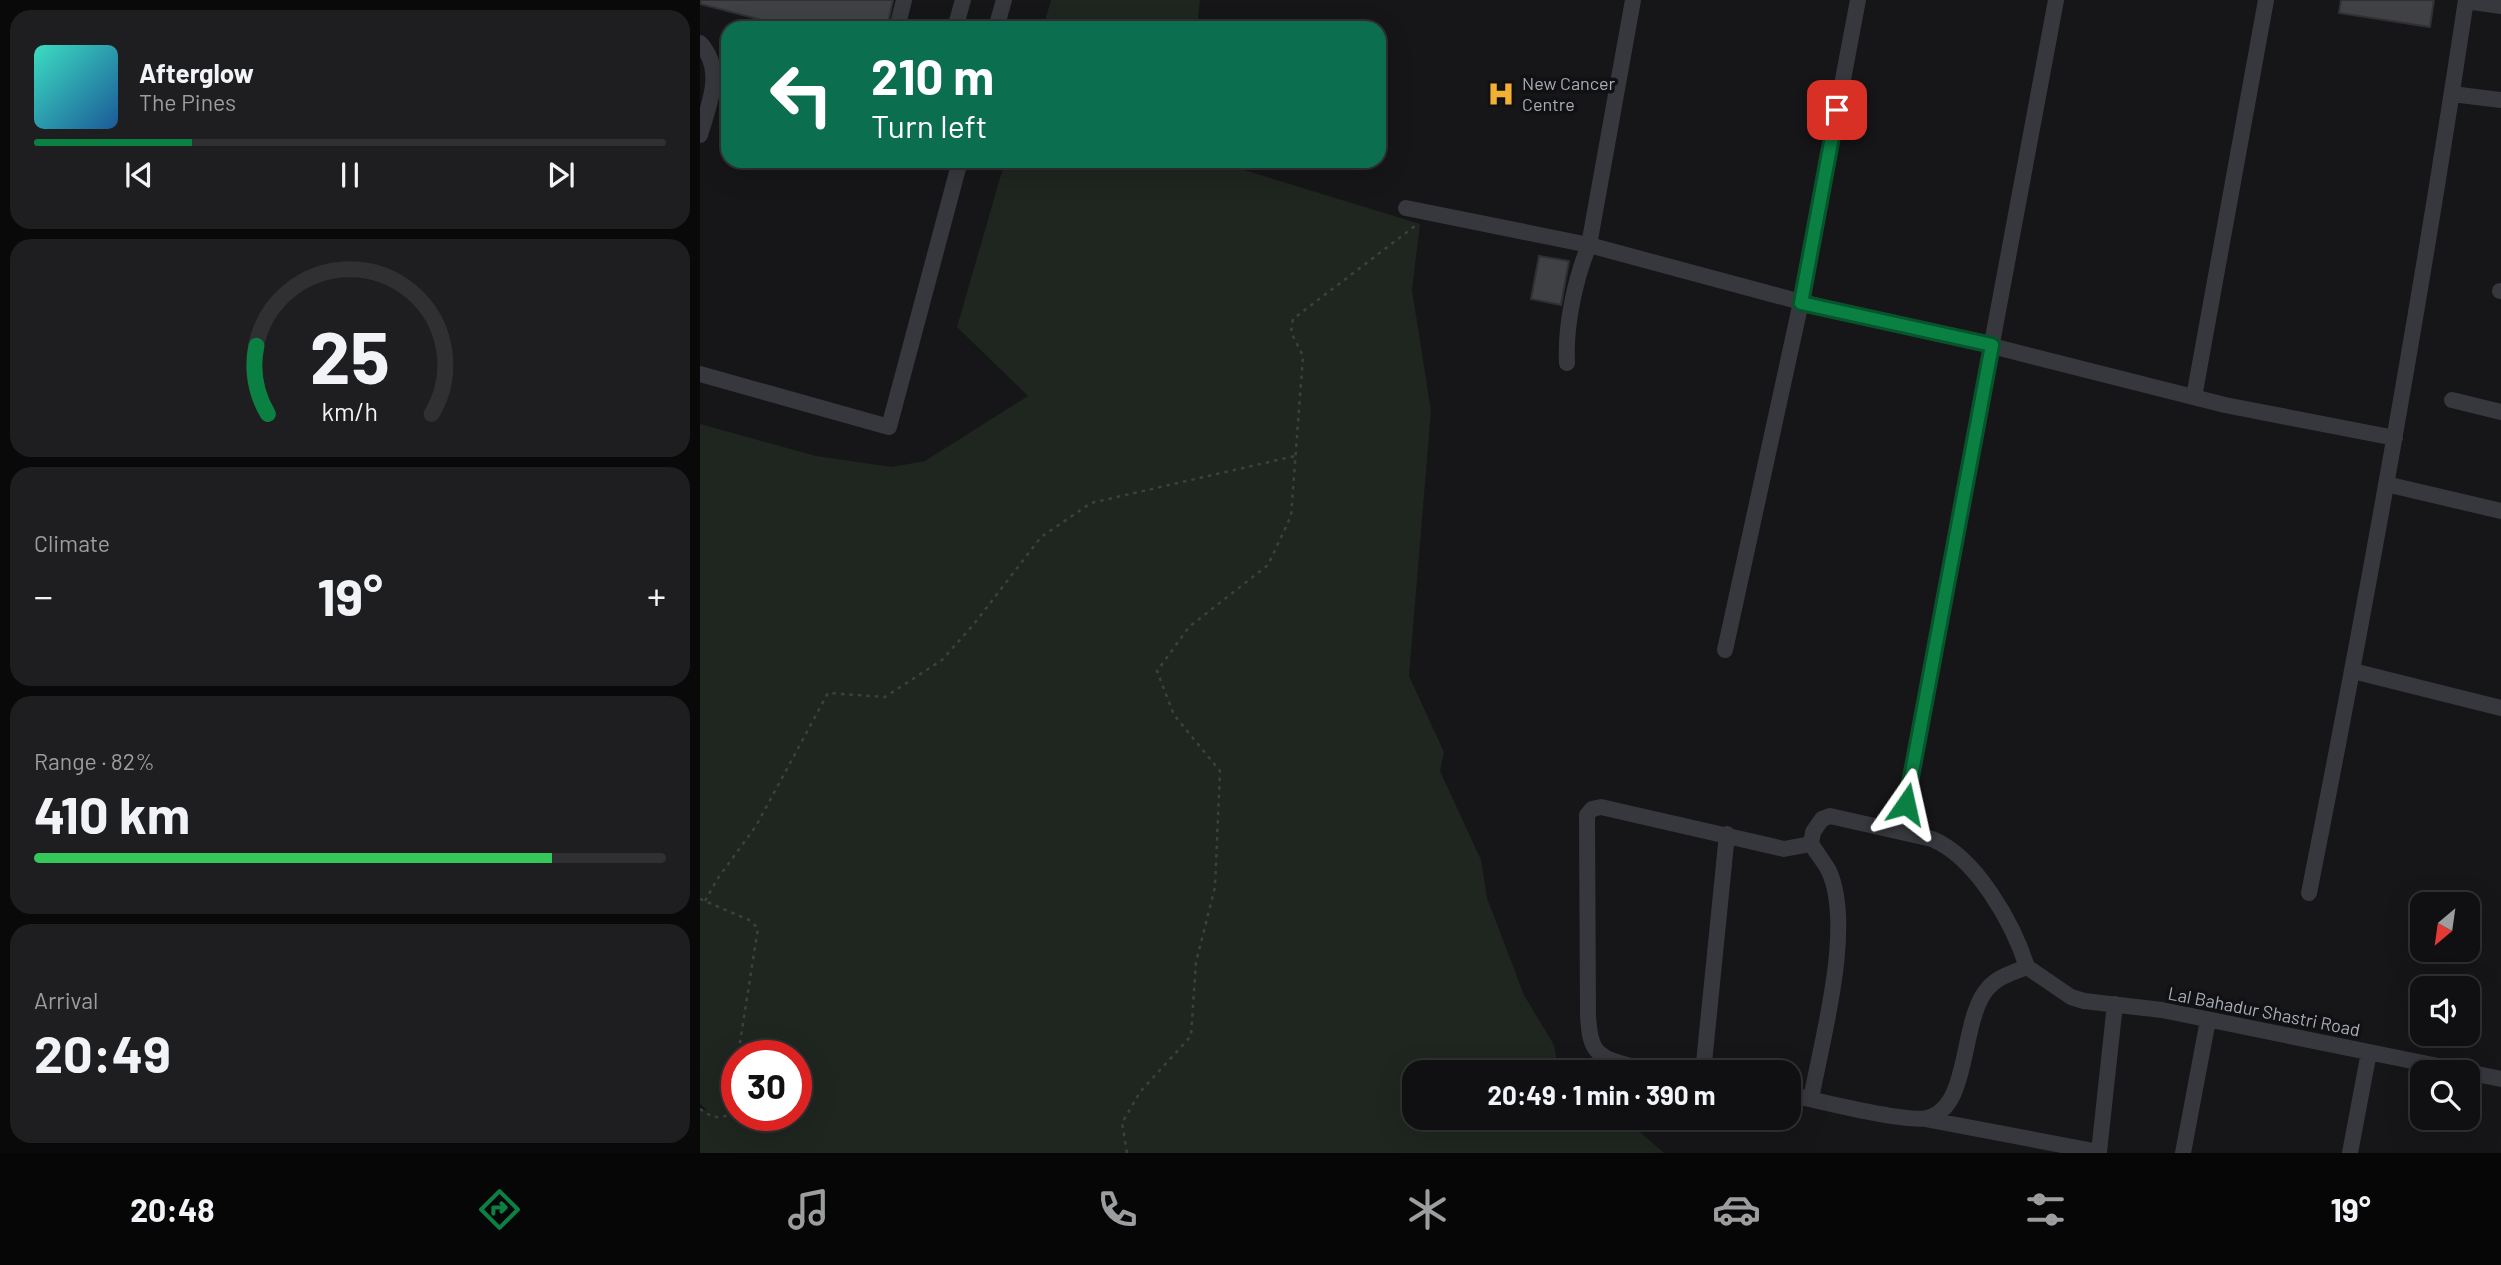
<!DOCTYPE html>
<html lang="en">
<head>
<meta charset="utf-8">
<style>
	body { margin:0; font-family:Barlow,sans-serif; background:#1e1e20; color:#f1f3f6; height:100vh; display:flex; flex-direction:column; font-size:26px; white-space:nowrap }
	* { box-sizing:border-box; margin:0 }
	p { font-size:23px; color:#9c9d9f }
	.icon { flex:none; width:38px; height:38px; fill:none; stroke:currentColor; stroke-width:2; stroke-linecap:round; stroke-linejoin:round }
	.map { position:relative; flex:1; overflow:hidden }
	.sheet { display:flex; flex-direction:column; gap:10px; padding:10px; background:#09090a; width:700px }
	.sheet>* { flex:none }
	.banner { position:absolute; left:21px; top:21px; width:665px; height:147px; border-radius:21px; box-shadow:0 7px 28px #0002,0 0 0 2px #303032; background:#0b6e4f; color:#fff; overflow:hidden }
	.needle { width:46px; rotate:209deg }
	.controls { position:absolute; left:1710px; top:892px; display:grid; gap:14px }
	.controls a { display:grid; place-items:center; width:70px; height:70px; border-radius:14px; background:#101012; box-shadow:0 7px 28px #0002,0 0 0 2px #303032; font-size:35px }
	.speed { position:absolute; left:21px; top:1040px; display:flex; gap:14px; font-size:35px; font-weight:700; text-align:center }
	.speed>* { display:grid; place-content:center; width:91px; height:91px; border-radius:50%; background:#101012; box-shadow:0 7px 28px #0002,0 0 0 2px #303032; line-height:1 }
	.speed .limit { border:10px solid #d22; background:#fff; color:#111 }
	.pin { position:absolute; display:grid; place-items:center; width:60px; height:60px; color:#fff; margin:-30px; border-radius:14px; box-shadow:0 4px 10px #0006 }
	.me { position:absolute; width:77px; margin:-38px; rotate:11deg; stroke-linejoin:round; filter:drop-shadow(0 0 5px #0008) }
	.turn { display:flex; align-items:center; gap:24px; height:147px; padding:0 35px; font-size:32px }
	.turn .icon { width:91px; height:91px; stroke-width:2.5 }
	.turn b { display:block; font-size:49px; line-height:60px }
	.big { font-size:52px; font-weight:700; line-height:1.1 }
	.sheet .tile { flex:1; display:flex; flex-direction:column; justify-content:center; gap:10px; min-width:0; padding:0 24px; border-radius:21px; background:#1e1e20 }
	.sheet .dial { align-items:center; gap:0 }
	.dial svg { height:182px; overflow:visible; fill:none; stroke:#303032; stroke-width:7; stroke-linecap:round; text-anchor:middle }
	.dial text { fill:#f1f3f6; stroke:none }
	.song { display:flex; align-items:center; gap:21px }
	.cover { width:84px; height:84px; border-radius:10px; background:linear-gradient(135deg,hsl(170 70% 55%),hsl(210 70% 35%)) }
	.played { height:7px; border-radius:4px; background:linear-gradient(90deg,#0b8043 25%,#303032 25%) }
	.keys { display:flex; justify-content:space-around; direction:ltr }
	.heat { display:flex; justify-content:space-between; align-items:center; font-size:38px; direction:ltr }
	.charge { height:10px; border-radius:5px; background:linear-gradient(90deg,#34c759 82%,#303032 0) }
	.trip { position:absolute; left:702px; top:1060px; width:399px; height:70px; border-radius:21px; background:#101012; box-shadow:0 7px 28px #0002,0 0 0 2px #303032; font-weight:700; line-height:70px; text-align:center }
	.dock { display:flex; height:112px; justify-content:space-around; align-items:center; background:#060607; color:#9c9d9f }
	.dock .icon { width:49px; height:49px }
	.dock .current { color:#0b8043 }
	.dock b { font-size:32px; color:#f1f3f6 }
	main { display:flex; flex:1; min-height:0 }
	.map>svg:first-child { display:block }
	.green { fill:#1e261f; fill-rule:evenodd }
	.building { fill:#404145; stroke:#303034; stroke-width:2 }
	.lines { fill:none; stroke-linecap:round; stroke-linejoin:round }
	.path { stroke:#3d3f44; stroke-width:2.5; stroke-dasharray:3.5 5; stroke-linecap:butt }
	.minor { stroke:#37383d; stroke-width:16 }
	.route-casing { stroke:#07532c; stroke-width:18 }
	.route { stroke:#0b8043; stroke-width:12 }
	.labels { text-anchor:middle; stroke-width:7; stroke-linejoin:round; paint-order:stroke }
	.poi-label { font-size:18px; fill:#a8adb8; stroke:#111113; text-anchor:start }
	.street-label { font-size:18px; fill:#a8adb8; stroke:#111113 }
</style>
</head>
<body>
<main>
<section class="sheet">
<div class="tile">
<div class="song"><i class="cover"></i><div><b>Afterglow</b><p>The Pines</p></div></div>
<div class="played"></div>
<div class="keys"><svg class="icon" aria-label="previous" viewBox="0 0 24 24"><path d="M18 5L8 12l10 7zM5 5v14"/></svg><svg class="icon" aria-label="pause" viewBox="0 0 24 24"><path d="M8 5v14M16 5v14"/></svg><svg class="icon" aria-label="next" viewBox="0 0 24 24"><path d="M6 5l10 7-10 7zM19 5v14"/></svg></div>
</div>
<div class="tile dial"><svg viewBox="0 0 100 80">
<path d="M14 69A42 42 0 1 1 86 69"/>
<path d="M14 69A42 42 0 0 1 9 39" stroke="#0b8043"/>
<text x="50" y="56" font-size="32" font-weight="700">25</text>
<text x="50" y="72" font-size="11">km/h</text>
</svg></div>
<div class="tile"><p>Climate</p>
<div class="heat"><a>−</a><b class="big">19°</b><a>+</a></div>
</div>
<div class="tile"><p>Range · 82%</p><b class="big">410 km</b><div class="charge"></div></div>
<div class="tile"><p>Arrival</p><b class="big">20:49</b></div>
</section>
<div class="map">
<svg width="1801" height="1153" viewBox="0 0 1801 1153">
	<rect width="100%" height="100%" fill="#161618"/>
	<path class="green" d="M351,0H500L497,28H343Z
		M305,161H541L544,170L720,224L712,290L731,411L709,676L744,752L740,771L781,860L787,898L824,995L854,1045L859,1073H714V1118H924L964,1153H0V1110H7L0,1104V424L116,456L192,467L225,461L328,396L257,327ZM37,1055H96V1115H37Z"/>
	<path class="building" d="M1,0H193L187,28H60L62,20L0,4Z
		M1641,0H1734L1730,27L1639,13Z
		M839,256L869,261L861,305L831,299Z"/>
	<g class="lines">
		<path class="path" d="M0,899L49,920L58,928L38,1055
			M5,901L18,878L56,826L128,693L185,697L242,660L274,624L341,537L391,503L595,456
			M0,1109L13,1117L28,1116L37,1065
			M427,1153L422,1123L440,1092L491,1036L496,962L515,887L520,771L474,715L457,671L489,627L568,565L591,516L603,356L591,332L593,319L715,226"/>
		<path class="minor" d="M1766,1L1801,6
			M197,28L204,0
			M255,28L263,0
			M296,28L304,0
			M0,43C25,70 9,104 0,135
			M1752,94L1801,100
			M706,208L889,245L1101,302L1292,346L1525,405L1695,438
			M1800,291H1801
			M867,363C865,325 875,280 889,245L933,0
			M0,374L189,427L260,161
			M1494,397L1566,0
			M1752,400L1801,412
			M1686,484L1801,511
			M1025,650L1101,302L1158,0
			M1653,671L1801,708
			M1201,831L1356,0
			M1609,893C1668,596 1721,299 1766,0
			M1327,967L1371,997L1384,1001L1462,1010L1801,1079
			M977,1073C956,1069 906,1067 895,1048C889,1039 889,1027 888,1016L887,815L892,809L901,807L1084,849L1111,844
			M1003,1073L1027,834
			M1088,1094C1115,1100 1206,1123 1227,1118C1272,1108 1259,1018 1289,987C1299,976 1314,972 1327,967
			M1111,1099C1122,1039 1154,927 1129,871C1124,862 1117,853 1111,844L1113,832L1122,819L1130,816L1232,839C1276,857 1313,923 1327,967
			M1225,1119L1399,1152L1415,1004
			M1483,1153L1508,1020
			M1650,1153L1669,1052"/>
	</g>
	<g class="lines">
		<defs>
			<path id="route" d="M1137,110L1101,303L1292,345L1206,804"/>
		</defs>
		<use href="#route" class="route-casing"/>
		<use href="#route" class="route"/>
	</g>
	<defs>
		<symbol id="hospital-bare" viewBox="-9 -9 18 18"><path d="M-5-5h3v3.5h4V-5h3V5h-3V1.5h-4V5h-3Z" fill="#f2b134" stroke="#111113" stroke-width="2.5" paint-order="stroke"/></symbol>
	</defs>
	<g fill-rule="evenodd">
		<use href="#hospital-bare" x="782" y="75" width="38" height="38"/>
	</g>
	<g class="labels">
		<g class="poi-label">
			<text x="822" y="90">New Cancer<tspan x="822" dy="21">Centre</tspan></text>
		</g>
		<g class="street-label">
			<text transform="translate(1564 1012) rotate(11)" y="6">Lal Bahadur Shastri Road</text>
		</g>
	</g>
</svg>
<div class="controls">
<a><svg class="needle" viewBox="-14 -14 28 28"><path d="M0-13l5 13h-10z" fill="#e53935"/><path d="M0 13l5-13h-10z" fill="#9c9d9f"/></svg></a>
<a><svg class="icon" aria-label="sound" viewBox="0 0 24 24"><path d="M4 9h4l5-4v14l-5-4H4zM17 9q2 3 0 6"/></svg></a>
<a><svg class="icon" aria-label="search" viewBox="0 0 24 24"><circle cx="10" cy="10" r="6"/><path d="M15 15l6 6"/></svg></a>
</div>
<div class="speed"><div class="limit">30</div></div>
<div class="pin" style="left:1137px;top:110px;background:#d93025"><svg class="icon" aria-label="arrive" viewBox="0 0 24 24"><path d="M6 21V4h12l-3 4 3 4H6"/></svg></div>
<svg class="me" style="left:1206px;top:804px" viewBox="-20 -20 40 40"><path d="M0-17L14 15 0 8-14 15z" fill="#0b8043" stroke="#fff" stroke-width="4"/></svg>
<div class="trip">20:49 · 1 min · 390 m</div>
<div class="banner">
<div class="turn"><svg class="icon" aria-label="left" viewBox="0 0 24 24"><path d="M17 20v-9H6M10 6l-5 5 5 5"/></svg><div><b>210 m</b>Turn left</div></div>
</div>
</div>
</main>
<nav class="dock">
<b>20:48</b>
<svg class="icon current" aria-label="directions" viewBox="0 0 24 24"><path d="M12 3l9 9-9 9-9-9zM9 14v-3h6M13 9l2 2-2 2"/></svg>
<svg class="icon" aria-label="music" viewBox="0 0 24 24"><path d="M9 18V5l10-2v13"/><circle cx="6" cy="18" r="3"/><circle cx="16" cy="16" r="3"/></svg>
<svg class="icon" aria-label="phone" viewBox="0 0 24 24"><path d="M5 4h4l2 5-3 2q2 4 5 5l2-3 5 2v4C11 20 4 13 5 4z"/></svg>
<svg class="icon" aria-label="climate" viewBox="0 0 24 24"><path d="M12 3v18M4 7l16 10M4 17L20 7"/></svg>
<svg class="icon" aria-label="car" viewBox="0 0 24 24"><path d="M5 17H2v-5l4-1 3-4h7l3 4 3 1v5h-3M9 17h6M6 11h13"/><circle cx="7" cy="17" r="2"/><circle cx="17" cy="17" r="2"/></svg>
<svg class="icon" aria-label="filters" viewBox="0 0 24 24"><path d="M4 7h16M4 17h16"/><circle cx="9" cy="7" r="2"/><circle cx="15" cy="17" r="2"/></svg>
<b>19°</b>
</nav>
</body>
</html>
